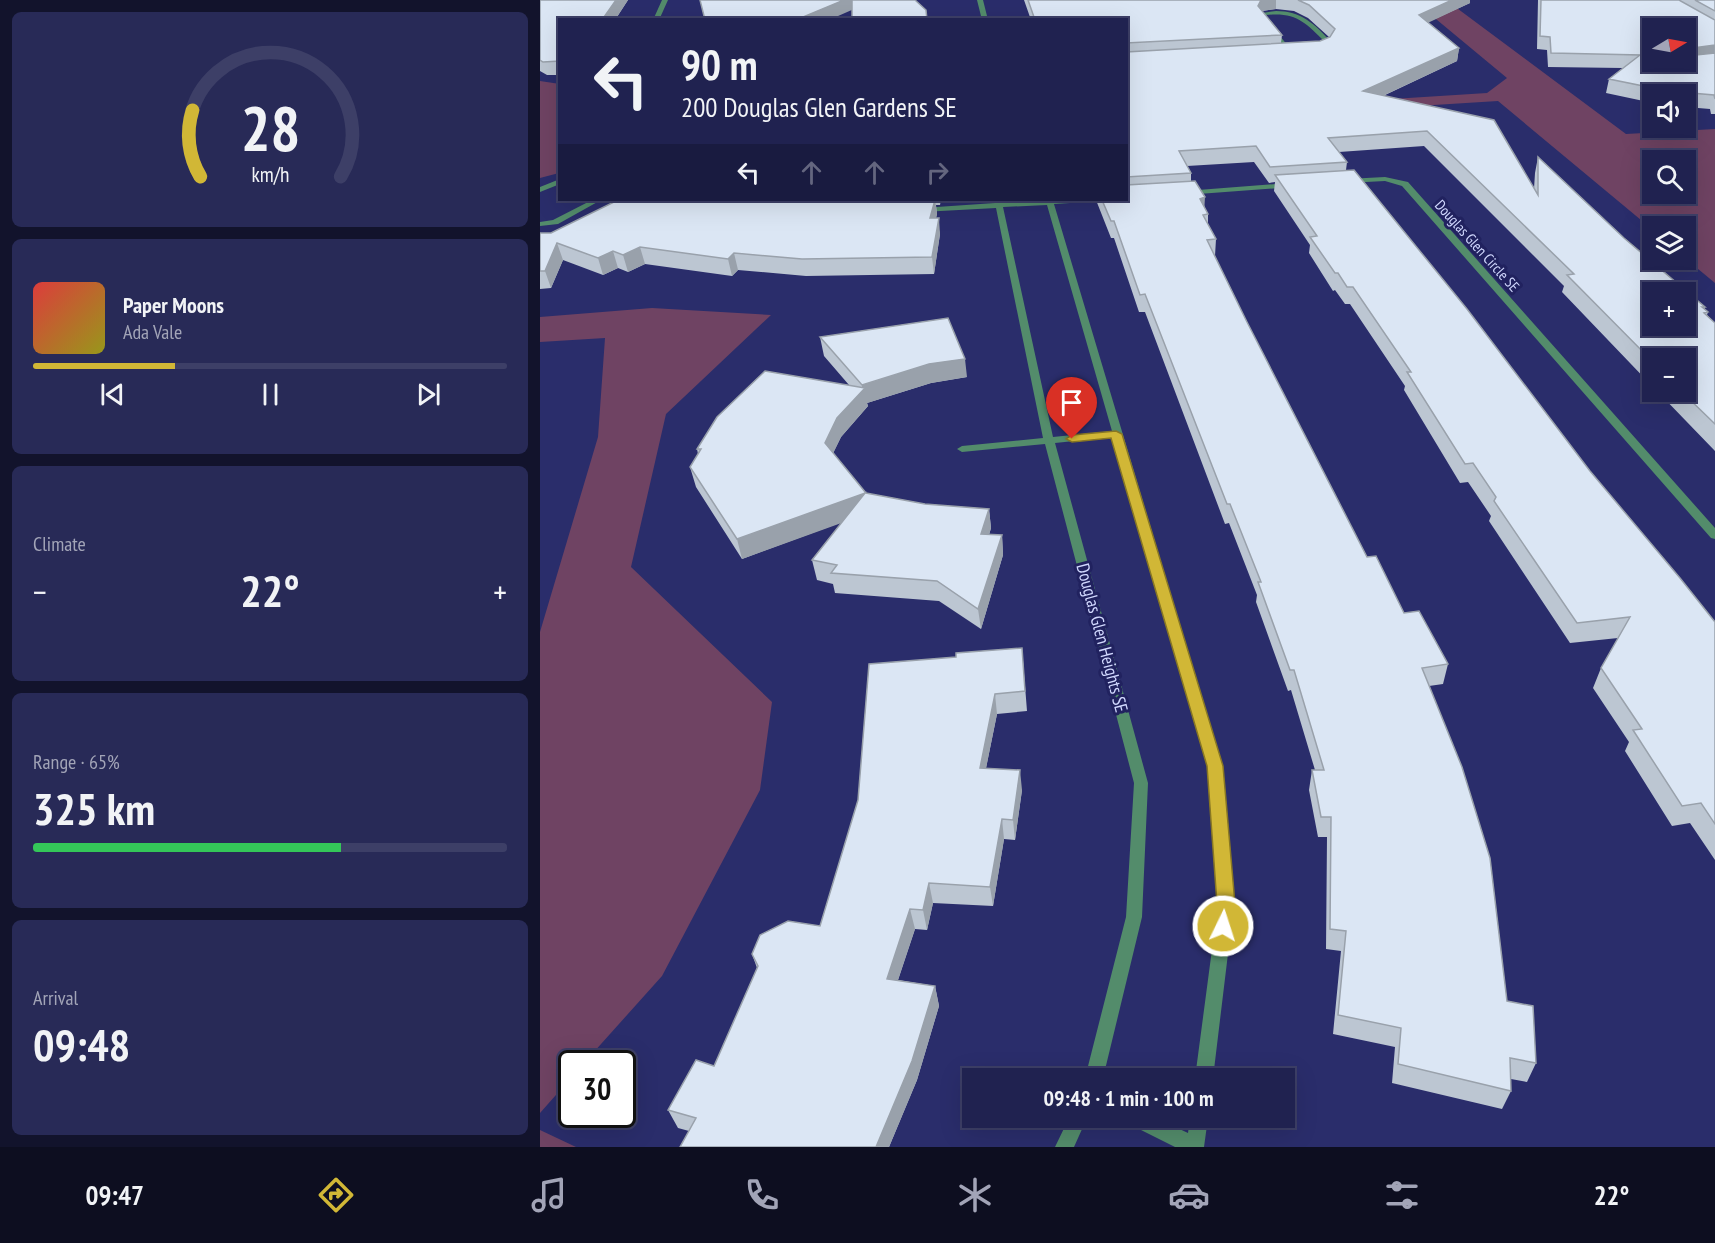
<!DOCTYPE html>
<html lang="en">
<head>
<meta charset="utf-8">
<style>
	body { margin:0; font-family:"PT Sans Narrow",sans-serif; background:#282a57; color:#f1f3f6; height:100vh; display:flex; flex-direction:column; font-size:22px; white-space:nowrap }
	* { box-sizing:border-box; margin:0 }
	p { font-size:20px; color:#a2a4b7 }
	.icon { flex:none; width:33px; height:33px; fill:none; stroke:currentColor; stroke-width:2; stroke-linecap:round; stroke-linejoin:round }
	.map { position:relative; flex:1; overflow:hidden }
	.drawer { display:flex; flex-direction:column; gap:12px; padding:12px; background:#12132c; width:540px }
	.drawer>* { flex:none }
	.banner { position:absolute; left:18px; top:18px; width:570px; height:183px; border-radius:0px; box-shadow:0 6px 24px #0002,0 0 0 2px #3d3f67; background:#202250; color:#f1f3f6; overflow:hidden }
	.needle { width:39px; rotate:80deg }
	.tools { position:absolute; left:1102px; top:18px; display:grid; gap:12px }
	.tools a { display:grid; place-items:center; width:54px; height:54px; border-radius:0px; background:#202250; box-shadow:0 6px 24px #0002,0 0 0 2px #3d3f67; font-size:30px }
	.speed { position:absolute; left:18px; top:1050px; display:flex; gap:12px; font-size:30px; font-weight:700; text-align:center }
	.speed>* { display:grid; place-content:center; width:78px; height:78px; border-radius:50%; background:#202250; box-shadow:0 6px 24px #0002,0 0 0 2px #3d3f67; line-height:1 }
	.speed .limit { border:3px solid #111; border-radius:9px; background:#fff; color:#111 }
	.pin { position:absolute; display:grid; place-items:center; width:51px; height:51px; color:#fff; margin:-62px -26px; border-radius:50% 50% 50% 0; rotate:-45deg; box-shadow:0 0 6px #0007 }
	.pin .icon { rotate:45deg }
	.me { position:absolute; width:66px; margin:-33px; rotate:4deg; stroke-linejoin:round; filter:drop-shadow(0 0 4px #0008) }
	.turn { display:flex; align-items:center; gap:21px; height:126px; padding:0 24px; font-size:27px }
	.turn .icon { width:78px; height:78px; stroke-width:2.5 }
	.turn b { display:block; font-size:42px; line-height:51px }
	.lanes { display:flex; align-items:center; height:57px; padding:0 24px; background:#0003; justify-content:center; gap:30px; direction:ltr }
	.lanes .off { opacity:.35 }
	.big { font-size:45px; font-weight:800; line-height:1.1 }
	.drawer .tile { flex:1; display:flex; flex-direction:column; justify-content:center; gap:9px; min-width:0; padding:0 21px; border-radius:9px; background:#282a57 }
	.drawer .dial { align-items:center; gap:0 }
	.dial svg { height:156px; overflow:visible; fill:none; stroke:#3d3f67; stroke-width:7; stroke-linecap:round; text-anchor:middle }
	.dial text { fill:#f1f3f6; stroke:none }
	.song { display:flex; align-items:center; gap:18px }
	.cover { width:72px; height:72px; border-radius:9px; background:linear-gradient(135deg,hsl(0 70% 55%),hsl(60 70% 35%)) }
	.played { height:6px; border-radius:3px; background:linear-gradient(90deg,#d1b736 30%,#3d3f67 30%) }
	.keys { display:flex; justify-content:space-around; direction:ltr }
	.heat { display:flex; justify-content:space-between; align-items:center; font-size:33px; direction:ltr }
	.charge { height:9px; border-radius:4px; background:linear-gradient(90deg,#34c759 65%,#3d3f67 0) }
	.trip { position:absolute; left:422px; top:1068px; width:333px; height:60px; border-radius:0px; background:#202250; box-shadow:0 6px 24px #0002,0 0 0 2px #3d3f67; font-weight:800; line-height:60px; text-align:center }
	.menu { display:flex; height:96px; justify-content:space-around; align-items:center; background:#0d0e20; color:#a2a4b7 }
	.menu .icon { width:42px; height:42px }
	.menu .selected { color:#d1b736 }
	.menu b { font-size:27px; color:#f1f3f6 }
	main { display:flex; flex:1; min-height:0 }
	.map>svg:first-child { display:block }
	.green { fill:#6f4363; fill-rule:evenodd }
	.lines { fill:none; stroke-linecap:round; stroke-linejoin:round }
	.minor { fill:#538c6b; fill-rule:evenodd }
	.wall { fill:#bcc6d2; fill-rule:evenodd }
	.shaded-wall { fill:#99a1ab }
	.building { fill:#dbe6f4; stroke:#99a1ab; stroke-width:1.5; fill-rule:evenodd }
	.route { fill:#d1b736; stroke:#887723; stroke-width:1.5 }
	.labels { text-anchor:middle; stroke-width:6; stroke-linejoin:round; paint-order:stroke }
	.far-street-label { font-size:15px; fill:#d1d8fe; stroke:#21225f }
	.street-label { font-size:18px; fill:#d1d8fe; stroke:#21225f }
</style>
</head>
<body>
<main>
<section class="drawer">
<div class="tile dial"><svg viewBox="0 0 100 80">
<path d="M14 69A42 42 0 1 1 86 69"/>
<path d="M14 69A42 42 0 0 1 10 35" stroke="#d1b736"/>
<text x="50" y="56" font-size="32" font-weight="700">28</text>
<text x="50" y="72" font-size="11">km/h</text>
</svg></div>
<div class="tile">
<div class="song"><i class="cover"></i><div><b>Paper Moons</b><p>Ada Vale</p></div></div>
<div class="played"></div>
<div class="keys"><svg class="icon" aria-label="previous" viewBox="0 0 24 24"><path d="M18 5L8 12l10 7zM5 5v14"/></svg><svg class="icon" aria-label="pause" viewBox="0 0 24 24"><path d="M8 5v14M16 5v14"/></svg><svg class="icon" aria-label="next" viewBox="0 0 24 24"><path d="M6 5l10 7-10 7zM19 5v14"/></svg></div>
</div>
<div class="tile"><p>Climate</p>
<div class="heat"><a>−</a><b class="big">22°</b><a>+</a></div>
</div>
<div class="tile"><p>Range · 65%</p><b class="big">325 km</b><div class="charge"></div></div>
<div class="tile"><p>Arrival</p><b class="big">09:48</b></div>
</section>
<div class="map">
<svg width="1175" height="1147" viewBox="0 0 1175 1147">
	<rect width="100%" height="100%" fill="#2a2d6b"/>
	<path class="green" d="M873,0H906L1086,134L1175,129V283L1146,259V226H1113V230L958,101L587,124L586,116L947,93L967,78ZM1113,160H1146V194H1113Z
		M0,81L20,84L19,173L0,178Z
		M112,308L231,315L126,414L91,567L232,702L220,790L122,976L44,1063L32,1064L31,1078L0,1113V632L58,437L65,338L0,342V317Z
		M0,1130L36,1147H0Z"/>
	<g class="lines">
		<path class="minor" d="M122,0H128L119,20H113Z
			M437,0H443L448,20H442Z
			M736,11C761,11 775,24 791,42L788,48L779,51L785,42C765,22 756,12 726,15L725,18L753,52L748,53L719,18L722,13Z
			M845,177L868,182L1175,528V539L1171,538L862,186L845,181L807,183L803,181L807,179Z
			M20,179V184L0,192V187Z
			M750,183H753V187L645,195L641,193L645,191Z
			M52,200H61L18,224L0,226V222L13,220Z
			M455,200H461L462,203L506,200H550L546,202L514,204L682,766L694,904L673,1078H655L678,904L668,766L573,437L515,443L608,783L602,917L563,1078H545L586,917L594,783L505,444L422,452L417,449L422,446L503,438L456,208L382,212L378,210L382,208L455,203ZM507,205L572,431L513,437L463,207Z
			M529,1118H547L534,1147H515Z
			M589,1118H616L648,1133L650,1118H668L664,1147H635L591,1125Z"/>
	</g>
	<path class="wall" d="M0,0H88L75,20H20V75H7L0,71Z
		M484,0H930V3L888,22L919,48L917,61L843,96L994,189L995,173L998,157L1084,238L1165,307L1164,310L1168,312L1167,315L1175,323V451L1118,392H1146L1113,358V387L1022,292L1024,286L884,146L799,152L807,162L806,170L1050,471L1175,622V860L1150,823L1132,826L1085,751L1089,742L1053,688L1061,668L1078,638L1030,643L949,521L951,516L928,482L920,483L864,390L865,386L810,304H805L795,290L793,291L769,253L770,245L734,191L735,182L729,183L714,162L647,166L651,173V181L668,214V224L676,239L675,256L707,322L827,557L864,613L908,664L903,684L889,686L967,1001L996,1063L987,1082L971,1079V1091L962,1109L852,1083L855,1047L793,1034L801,951L786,949L787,837H778L769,790L772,770H775L751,690L748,691L716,602L717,595L689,523L685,524L605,312H599L574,238H571L556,200H586V20H491ZM736,9L754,11L768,18L789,37L780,41L741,43L742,35L722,11Z
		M998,0H1175V114H1171L1170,109L1146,107V94H1113V103L1066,93L1069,79L1083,68L1008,67L1007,50L997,49Z
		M78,200H401L400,205H396L397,214L396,218L400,234L394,274L266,276L198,270L192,276L105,264L88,272L78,268L63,275L23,260L11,288L0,289V233H11Z
		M280,337L427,377L391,383L327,403L328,406L301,437L293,453L326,493L385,504L449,509L451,528L449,535H462L463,555L441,629L399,601L295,593L293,584L277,580L272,560L302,522L202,559L156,487L150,467L158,454L157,449L309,385L284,356Z
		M482,648L487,711L457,714L446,768L482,790L475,840L464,839L453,906L393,903L387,930L375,929L358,980L395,986L399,1006L377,1080L349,1147H140L149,1131L138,1128L128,1110L174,1066L217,968L212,954L280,926L416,657Z"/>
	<path class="shaded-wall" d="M76,0H88L75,20H62Z
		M304,0H313L314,9L289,20H256Z
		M721,0H736V9L722,11L718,6Z
		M912,0H930V3L877,28L879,15Z
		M1175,45V57L1149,62L1151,51L1153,48Z
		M919,48L917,61L821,106L823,91Z
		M665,197L664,214L660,199Z
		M395,200L397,214L392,234L390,218Z
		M399,218L400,234L394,274L392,257Z
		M17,243L23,260L11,288L5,271Z
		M100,247L105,264L88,272L83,255Z
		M73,251L78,268L63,275L58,258Z
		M194,253L198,270L192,276L188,259Z
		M425,359L427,377L391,383L327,403L328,406L301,437L289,462L285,443L297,418L322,390V385L389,364Z
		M325,493L329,513L202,559L197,539Z
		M449,509L451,528L443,554L441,534Z
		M462,535L463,555L441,629L438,609Z
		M455,694L457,714L442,788L440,768Z
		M480,770L482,790L475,840L473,820Z
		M462,819L464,839L453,906L450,887Z
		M389,883L393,903L387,930L383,910Z
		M370,909L375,929L352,998L347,979Z
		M395,986L399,1006L377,1080L349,1147H336Z"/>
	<path class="building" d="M0,0H76L62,20H20V61L3,62L0,60Z
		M160,0H304L256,20H165Z
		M312,0H375L386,10L387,20H312Z
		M488,0H721L718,6L742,35L586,43V20H495Z
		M758,0H912L879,15L919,48L823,91L954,120L998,195V157L1084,238L1165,307H1162L1168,312L1164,313L1175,323V424L1142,392H1146V358H1113V362L1027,275L1034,274L887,131L788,138L807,162L730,167L716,146L639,151L651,173L586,177V52L780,41L790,37L795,29L769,5ZM1113,292H1146V326H1113Z
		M1001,0H1139L1175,20V45L1153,48L1151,51L1156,55L1175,53V99L1174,95L1128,91L1069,79L1100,55L1011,53L1010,37L1000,36ZM1113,28H1146V62H1113Z
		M1155,0H1175V11Z
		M814,170L927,309L1050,471L1140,578L1175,622V824L1161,803L1142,806L1093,730L1102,729L1061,668L1090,617L1037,623L954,501L956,497L933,463L925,464L867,372H871L813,287H807L798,273H795L770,237L777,236L735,175Z
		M655,181L665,197L660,199L668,214L663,215L676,239L667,240L707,322L827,557L836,556L864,613L879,611L908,664L882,668L922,767L950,858L967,1001L993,1006L996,1063L970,1058L971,1091L858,1064L861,1028L798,1015L806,931L790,929L791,817H781L772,770H784L754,670H750L718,582H721L690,504H687L605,294L600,295L574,221H571L562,200H586V185Z
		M78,200H395L390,218H399L392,257L262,259L194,253L188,259L100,247L83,255L73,251L58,258L17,243L5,271H0V233H11Z
		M408,318L425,359L389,364L322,385L280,337Z
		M225,371L325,388L297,418L285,443L326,493L385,504L449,509L441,534L462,535L438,609L397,581L291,573L297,565L272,560L325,493L197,539L150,467L161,449H157L177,417Z
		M482,648L485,691L455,694L440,768L480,770L473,820L462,819L450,887L389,883L383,910L370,909L347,979L395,986L372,1061L336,1147H140L156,1118L128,1110L156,1060L174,1066L218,966L212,954L220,935L248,921L280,926L318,800L329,664L416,657V653Z"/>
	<path class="route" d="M576,431L582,434L683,766L695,904L689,932L683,934L676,932L674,926L677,904L667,766L571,438L532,442L526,439L532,435Z"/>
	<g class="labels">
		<g class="far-street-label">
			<text transform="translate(937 246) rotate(48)" y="5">Douglas Glen Circle SE</text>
		</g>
		<g class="street-label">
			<text transform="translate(562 638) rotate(75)" y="6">Douglas Glen Heights SE</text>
		</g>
	</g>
</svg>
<div class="tools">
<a><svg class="needle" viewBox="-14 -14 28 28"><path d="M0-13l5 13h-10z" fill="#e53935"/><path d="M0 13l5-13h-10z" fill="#a2a4b7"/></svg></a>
<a><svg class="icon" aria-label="sound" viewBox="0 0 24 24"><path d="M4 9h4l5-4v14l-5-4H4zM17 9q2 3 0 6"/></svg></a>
<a><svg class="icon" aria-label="search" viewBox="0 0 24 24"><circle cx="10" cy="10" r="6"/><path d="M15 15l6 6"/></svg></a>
<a><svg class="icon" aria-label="layers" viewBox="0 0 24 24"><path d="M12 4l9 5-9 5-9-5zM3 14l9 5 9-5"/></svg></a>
<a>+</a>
<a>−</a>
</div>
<div class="speed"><div class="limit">30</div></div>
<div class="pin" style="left:532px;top:439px;background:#d93025"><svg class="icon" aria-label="arrive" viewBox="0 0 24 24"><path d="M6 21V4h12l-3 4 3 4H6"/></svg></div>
<svg class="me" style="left:683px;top:926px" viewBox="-20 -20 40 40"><circle r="17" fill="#d1b736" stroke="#fff" stroke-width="3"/><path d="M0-11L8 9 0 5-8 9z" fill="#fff"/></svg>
<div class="trip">09:48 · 1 min · 100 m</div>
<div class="banner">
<div class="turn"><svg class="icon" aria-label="left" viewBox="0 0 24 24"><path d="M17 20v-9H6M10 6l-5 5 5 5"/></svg><div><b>90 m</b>200 Douglas Glen Gardens SE</div></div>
<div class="lanes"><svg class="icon" aria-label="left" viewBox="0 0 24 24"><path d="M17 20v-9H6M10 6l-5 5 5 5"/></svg><svg class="icon off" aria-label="ahead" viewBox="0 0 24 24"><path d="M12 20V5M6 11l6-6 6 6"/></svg><svg class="icon off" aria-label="ahead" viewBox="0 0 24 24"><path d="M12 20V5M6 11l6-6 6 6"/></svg><svg class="icon off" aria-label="right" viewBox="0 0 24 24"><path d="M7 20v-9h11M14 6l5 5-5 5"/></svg></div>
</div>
</div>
</main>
<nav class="menu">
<b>09:47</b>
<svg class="icon selected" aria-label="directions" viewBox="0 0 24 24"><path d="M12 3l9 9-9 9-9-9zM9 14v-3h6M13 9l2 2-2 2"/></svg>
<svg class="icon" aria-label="music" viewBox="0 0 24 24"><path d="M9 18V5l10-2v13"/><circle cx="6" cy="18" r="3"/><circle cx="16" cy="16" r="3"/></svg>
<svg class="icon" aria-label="phone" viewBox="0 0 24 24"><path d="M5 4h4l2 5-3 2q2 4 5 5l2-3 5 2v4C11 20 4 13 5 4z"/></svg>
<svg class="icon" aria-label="climate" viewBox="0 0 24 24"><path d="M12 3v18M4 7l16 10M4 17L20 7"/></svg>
<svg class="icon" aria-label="car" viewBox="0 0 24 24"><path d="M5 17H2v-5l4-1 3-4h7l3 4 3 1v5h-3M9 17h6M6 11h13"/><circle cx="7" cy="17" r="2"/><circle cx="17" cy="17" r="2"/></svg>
<svg class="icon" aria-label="filters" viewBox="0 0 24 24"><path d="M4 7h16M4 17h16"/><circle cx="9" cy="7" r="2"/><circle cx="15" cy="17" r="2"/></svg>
<b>22°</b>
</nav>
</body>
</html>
